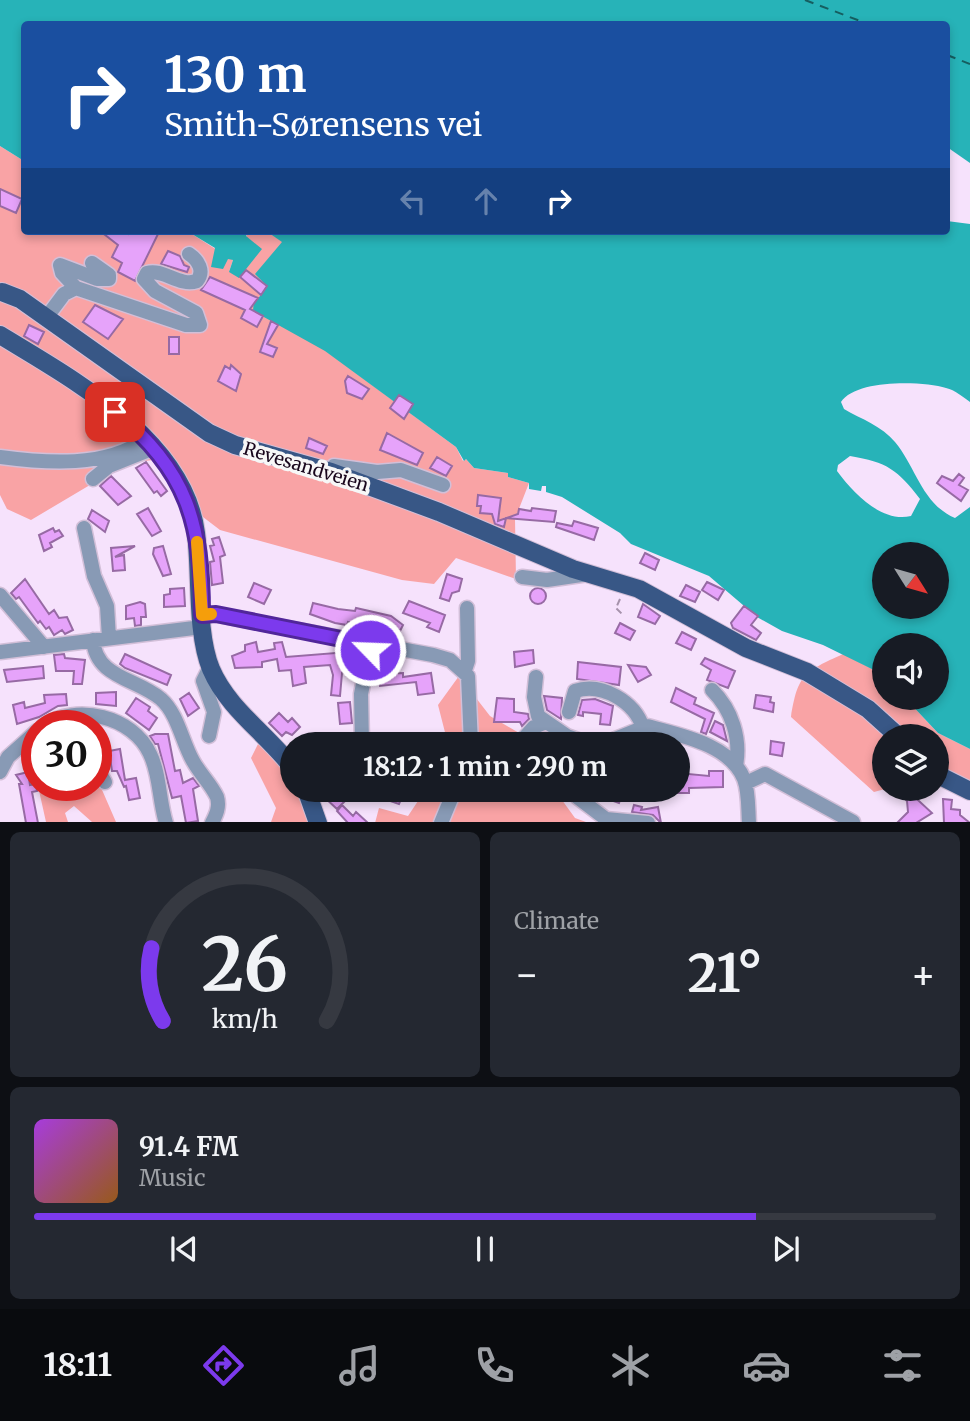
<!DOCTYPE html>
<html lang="en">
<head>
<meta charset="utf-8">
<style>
	body { margin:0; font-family:Merriweather,serif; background:#242831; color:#f1f3f6; height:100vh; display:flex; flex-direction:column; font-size:26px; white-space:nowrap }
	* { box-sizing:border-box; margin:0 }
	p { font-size:23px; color:#9ea1a6 }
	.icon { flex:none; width:38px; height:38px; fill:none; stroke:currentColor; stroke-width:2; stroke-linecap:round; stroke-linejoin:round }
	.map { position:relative; height:822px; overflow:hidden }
	.drawer { display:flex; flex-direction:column; gap:10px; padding:10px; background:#0d0f14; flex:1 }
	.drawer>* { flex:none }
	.hud { position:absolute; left:21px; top:21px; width:929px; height:214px; border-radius:7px; box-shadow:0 4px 10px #0003; background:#1a4fa0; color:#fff; overflow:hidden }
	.needle { width:46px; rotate:127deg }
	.controls { position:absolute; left:872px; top:542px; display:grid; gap:14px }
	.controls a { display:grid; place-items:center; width:77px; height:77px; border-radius:50%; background:#171b24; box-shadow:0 4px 10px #0003; font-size:35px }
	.speed { position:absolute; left:21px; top:710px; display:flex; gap:14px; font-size:35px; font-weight:700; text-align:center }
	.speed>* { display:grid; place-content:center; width:91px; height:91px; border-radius:50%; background:#171b24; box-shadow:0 4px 10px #0003; line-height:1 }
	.speed .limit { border:10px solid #d22; background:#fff; color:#111 }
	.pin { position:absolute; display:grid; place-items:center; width:60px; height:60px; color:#fff; margin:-30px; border-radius:14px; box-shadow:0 4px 10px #0006 }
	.me { position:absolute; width:77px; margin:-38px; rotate:294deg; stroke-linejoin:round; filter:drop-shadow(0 0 5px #0008) }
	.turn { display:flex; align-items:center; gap:24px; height:147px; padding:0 28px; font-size:32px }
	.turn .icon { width:91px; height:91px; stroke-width:2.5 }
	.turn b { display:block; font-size:49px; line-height:60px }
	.lanes { display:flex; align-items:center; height:66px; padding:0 28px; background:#0003; justify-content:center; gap:35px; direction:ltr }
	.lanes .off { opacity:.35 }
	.big { font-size:52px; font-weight:700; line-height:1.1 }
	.drawer .widget { flex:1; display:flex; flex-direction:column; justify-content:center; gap:10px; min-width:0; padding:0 24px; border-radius:10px; background:#242831 }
	.drawer .dial { align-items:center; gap:0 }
	.dial svg { height:182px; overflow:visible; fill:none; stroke:#363941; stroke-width:7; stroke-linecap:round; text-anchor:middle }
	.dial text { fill:#f1f3f6; stroke:none }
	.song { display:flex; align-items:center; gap:21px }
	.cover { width:84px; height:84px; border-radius:10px; background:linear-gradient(135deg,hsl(280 70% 55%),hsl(30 70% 35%)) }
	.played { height:7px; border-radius:4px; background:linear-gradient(90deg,#7c3aed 80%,#363941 80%) }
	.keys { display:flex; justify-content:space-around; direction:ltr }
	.heat { display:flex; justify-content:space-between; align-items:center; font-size:38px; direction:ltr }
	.drawer .tiles { flex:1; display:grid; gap:10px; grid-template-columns:1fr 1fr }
	.widget:last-child { grid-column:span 2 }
	.trip { position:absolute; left:280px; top:732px; width:410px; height:70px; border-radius:35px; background:#171b24; box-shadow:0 4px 10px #0003; font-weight:700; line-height:70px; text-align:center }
	.menu { display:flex; height:112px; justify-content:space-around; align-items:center; background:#090b0e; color:#9ea1a6 }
	.menu .icon { width:49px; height:49px }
	.menu .on { color:#7c3aed }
	.menu b { font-size:32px; color:#f1f3f6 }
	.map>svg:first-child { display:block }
	.green { fill:#f9a3a5 }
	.water { fill:#27b3b8; fill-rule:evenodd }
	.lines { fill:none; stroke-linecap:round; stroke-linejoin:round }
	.ferry { stroke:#165e60; stroke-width:2; stroke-dasharray:9 7; stroke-linecap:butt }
	.building { fill:#e6a3fa; stroke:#976aa4; stroke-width:2 }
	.minor-casing { stroke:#d2bfd8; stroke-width:17 }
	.major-casing { stroke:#d2bfd8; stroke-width:20 }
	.path { stroke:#a692ab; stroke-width:2; stroke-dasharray:7 3.5; stroke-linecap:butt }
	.minor { stroke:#889ab5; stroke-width:14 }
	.major { stroke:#385786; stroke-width:18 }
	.route-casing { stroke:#51269a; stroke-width:18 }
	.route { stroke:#7c3aed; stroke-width:12 }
	.slow { stroke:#f59e0b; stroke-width:12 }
	.labels { text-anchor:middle; stroke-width:7; stroke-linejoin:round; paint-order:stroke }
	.street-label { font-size:18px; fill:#18061c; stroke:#f7f7f7 }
</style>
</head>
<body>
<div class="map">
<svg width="970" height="823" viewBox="0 0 970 823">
	<rect width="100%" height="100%" fill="#f6e2fc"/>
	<path class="green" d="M0,146L24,161V231H187L233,260L229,272L249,231H266L283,242L256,274L267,286L257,300L456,447L463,461L466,459L474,468L508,473V477L529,483L515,519L516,579L456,558L434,584L402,580L220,530L186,504L153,460L127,463L31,520L7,509L0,495Z
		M843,654L884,675V698H905L938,733L970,749V789L936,778V737H884L885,789L874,792L791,717C798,674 804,672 843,654Z
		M459,676L490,716L538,744H448L438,705Z
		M258,744C296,754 292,750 292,789H314L327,822H271L276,808L251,758Z
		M96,776L116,822H92L74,806L65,813L68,822H46L38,786H96Z
		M426,789H554L575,818L586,822L375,823L379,808L408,816Z"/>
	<path class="water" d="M0,0H970V163L947,147V24H24V161L0,146Z
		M947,221L970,224V402C963,397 955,390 946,388C923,381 856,379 841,402L844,409C861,419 882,426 895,442C916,467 922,504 955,518L970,507V749L938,733L905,698H936V646H884V675L823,645L782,631L757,617L709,576L631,544L620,533L562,497L546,492V486H542L541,491L529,489V483L508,477V473L474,468L466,459L464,461L456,447L325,351L253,311L254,298L257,300L267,286L255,274L282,242L266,231H947ZM850,456C887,462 898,470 920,499L911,516C882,523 854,494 837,471L838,465ZM884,555H936V607H884Z
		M187,231H249L246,236L262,249L239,278L229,272L233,260L228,259L223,269L211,267L215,248Z"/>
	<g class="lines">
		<path class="ferry" d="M805,0L868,24
			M947,55L970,64"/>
	</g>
	<path class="building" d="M0,189L22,199L16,213L0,206Z
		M100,231H123L128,234L130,231H151L158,234L135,281L118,272L122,263L112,257L118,245Z
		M168,251L180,256L184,265L189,267L187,272L161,264Z
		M246,270L267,286L261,295L240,277Z
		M210,277L258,298L250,309L263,316L257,327L241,318L245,310L201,290Z
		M95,305L123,319L108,339L83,322Z
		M271,321L278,325L267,344L277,348L273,357L260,352Z
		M29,325L44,332L38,344L24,336Z
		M169,337H179V354H169Z
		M231,365L241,374L236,391L218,381L225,366L230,369Z
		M348,376L369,389L362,399L347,393L345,381Z
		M399,395L413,404L404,419L390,408Z
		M387,433L423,453L417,465L380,450Z
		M309,438L327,446L323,454L306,448Z
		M437,457L452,466L446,476L430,468Z
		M146,462L167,491L161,496L157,491L154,493L136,468Z
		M959,474L964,478L959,485L968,490L961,501L937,483L942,476L953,481Z
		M111,476L131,496L118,505L100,486Z
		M478,495L501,498L498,521L518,514L519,509L531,511L532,508L556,511L554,522L506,518L504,527L495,524L492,514L480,513L481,506H477Z
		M148,508L161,531L152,536L137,514Z
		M92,510L109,521L105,532L88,519Z
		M574,521L598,528L594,540L556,527L557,523L572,526Z
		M53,528L55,532L59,530L63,536L50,543L52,547L44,551L39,535Z
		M219,537L225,555L220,557L223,583L212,585L210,562L214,561L210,546L214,545L212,539Z
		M135,546L115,557L124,555L125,570L113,571L111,548Z
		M163,546L171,574L163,576L153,554L154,548Z
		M645,553L659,560L655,570L640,563Z
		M447,574L462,579L459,591L452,593L449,601L440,598Z
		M25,579L49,614L54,610L59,618L67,617L73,630L65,634L62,630L54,635L49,627L46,629L40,621L38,623L19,597L16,599L11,593Z
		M707,582L724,590L718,600L702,590Z
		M254,583L271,590L264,604L248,597Z
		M686,585L700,592L695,602L680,596Z
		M530 596a8 8 0 1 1 16 0a8 8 0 1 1-16 0Z
		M184,588L185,606L164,607V595L170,594V589Z
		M409,601L445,615L439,632L427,627L430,623L403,613Z
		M140,602L145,604L146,617H141V625L135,626L134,618L126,619V606Z
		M313,603L338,609L355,611L356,608L378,613L391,616L403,625L398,635L382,626L381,630H377L348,622L347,625L335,623L310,614Z
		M643,604L660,616L655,624L638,617Z
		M744,606L758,616L751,625L761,633L756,640L733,628L731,623Z
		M620,623L635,631L630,640L615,633Z
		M682,632L696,639L691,650L676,643Z
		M256,642L258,652L275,649L274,643L282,642L286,657L348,652V657H354L355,665H352V672L342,673L340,696L331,695L333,675L330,665L304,667L306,683L293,686L291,670L279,671L277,659L262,662V667L235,668L232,656L245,651V645Z
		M533,650L534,663L515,667L514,652Z
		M64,654L65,658L85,660L82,684H73L74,671H56L54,655Z
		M125,654L171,675L167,685L125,668L120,664Z
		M705,658L735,671L728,688L707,680L711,670L701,664Z
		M578,662L621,667L619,685L577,679Z
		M628,665L646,667L651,675L638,682Z
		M43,666L44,678L7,682L4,670Z
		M403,673V677L431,673L434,693L418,695L416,682L380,686L379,674Z
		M676,688L696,698L694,704L714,713L706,734L701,732L705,719L671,702Z
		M116,692V706L96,704V693Z
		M189,693L199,708L188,716L180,699Z
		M66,694L67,705L58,706L39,717L17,724L13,705L24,702L25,708L45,703L44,695Z
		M756,695L771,697L770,702L774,703L773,712L754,708Z
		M544,696L562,698L561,719L547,710Z
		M136,698L150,707L148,711L157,718L149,730L126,713Z
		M497,698L514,699V712L528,714L529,719L522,726L520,722H494Z
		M595,699L613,706L610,725L600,724L601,714L583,712V716L578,715L582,700Z
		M350,702L352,723L340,724L338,703Z
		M279,713L288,722L292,718L300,727L292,735L286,732L282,736L269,723Z
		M715,721L723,725L727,741L710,732Z
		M155,734H168L175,771L180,770L183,783L193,778L199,786L193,789L198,821L186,823L181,796L172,798L158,744H155L150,736Z
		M308,735L336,740V744H307Z
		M771,741L784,743L782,756L770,754Z
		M120,749L125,780L136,778L140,798L129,800L126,786L124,787L117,771H112L109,751Z
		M709,771H723V787L689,788V793H677L678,773L709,776Z
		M28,772L30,785L36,784L37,791L32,792L38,823H26L19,784H22L16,775Z
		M329,789H334L346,800L337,809L323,796Z
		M391,789H405L399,804L387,800Z
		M604,789L623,791L619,803L602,797Z
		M896,789H906L932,813L916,823H897L908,812L907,801Z
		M943,799L952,800L951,809L960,810V815L970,823H944Z
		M342,805L353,816L356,812L368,823H348L337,811Z
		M634,805L642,807L641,810L658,807L661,823L653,815L632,812Z"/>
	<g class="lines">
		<defs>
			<path id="minor" d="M76,288L62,273L60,265L97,279H109V275L92,263
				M46,318L64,294L76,288L186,325H200L196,313L155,291L144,279L147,273C163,268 179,287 197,281C205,271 198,260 189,254
				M0,457C45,463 107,468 145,439
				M331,471L334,466L377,472L401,470L443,485
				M93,479L109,466L154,448
				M84,528L94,576L107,606L109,638
				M522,577L547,580L588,574
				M0,595L44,647
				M202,615L212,614L433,655L450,660L468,676L471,744
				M93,640C96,678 136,678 161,699C178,714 182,742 193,761C200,774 211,784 217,797C220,807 216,815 212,823
				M0,652L202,627
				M465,670L468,661L467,608
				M536,677L534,697L538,716L567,736L589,744
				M712,690C732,710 741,738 736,766
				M569,712L575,691C602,682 635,702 643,728
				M43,726C76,703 133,716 150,754C160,774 159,801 166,823
				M209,736L214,712L203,681L210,667
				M362,744L361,694L371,645
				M519,744L534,727L546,722
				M603,744L647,726C679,735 730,744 744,779C749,792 748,809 749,823
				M96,767L105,782
				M0,772L8,757L37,731
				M746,783L765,774L853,822
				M577,797L606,819L648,823
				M441,823L455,789"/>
			<path id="major" d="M2,292L20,299L209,433L235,445L331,472L439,512L573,569L639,589L746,648L807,672L868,709L899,737
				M0,335C72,379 184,439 196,533C201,573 196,633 211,669C228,709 267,734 292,767
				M936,774L970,791
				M306,789L318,823"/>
		</defs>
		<use href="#minor" class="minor-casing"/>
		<use href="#major" class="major-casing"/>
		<path class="path" d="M620,599L616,608L622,614"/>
		<use href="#minor" class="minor"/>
		<use href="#major" class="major"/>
	</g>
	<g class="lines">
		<defs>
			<path id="route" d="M115,412C188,470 202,525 202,615L216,614L371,645L370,650"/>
		</defs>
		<use href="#route" class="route-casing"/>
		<use href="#route" class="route"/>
		<path class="slow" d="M197,542L202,615L211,614"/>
	</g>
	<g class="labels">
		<g class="street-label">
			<text transform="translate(306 467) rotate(17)" y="6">Revesandveien</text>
		</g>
	</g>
</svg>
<div class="controls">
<a><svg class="needle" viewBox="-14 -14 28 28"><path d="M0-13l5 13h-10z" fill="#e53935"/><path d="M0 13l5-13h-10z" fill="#9ea1a6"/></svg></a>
<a><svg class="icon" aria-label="sound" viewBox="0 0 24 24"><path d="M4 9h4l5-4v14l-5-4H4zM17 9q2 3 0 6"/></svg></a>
<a><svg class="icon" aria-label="layers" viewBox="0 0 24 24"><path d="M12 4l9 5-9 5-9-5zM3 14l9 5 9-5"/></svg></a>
</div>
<div class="speed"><div class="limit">30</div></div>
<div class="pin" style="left:115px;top:412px;background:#d93025"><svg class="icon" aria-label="arrive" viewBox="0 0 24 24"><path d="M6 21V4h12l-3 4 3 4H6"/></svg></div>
<svg class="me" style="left:370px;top:650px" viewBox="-20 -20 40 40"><circle r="17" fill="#7c3aed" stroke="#fff" stroke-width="3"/><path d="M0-11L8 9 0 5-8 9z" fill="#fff"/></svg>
<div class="trip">18:12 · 1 min · 290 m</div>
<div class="hud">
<div class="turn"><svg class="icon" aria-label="right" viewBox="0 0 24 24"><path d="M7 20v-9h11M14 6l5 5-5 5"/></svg><div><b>130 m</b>Smith-Sørensens vei</div></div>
<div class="lanes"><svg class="icon off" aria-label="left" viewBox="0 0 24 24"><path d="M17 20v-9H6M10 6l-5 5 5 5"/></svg><svg class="icon off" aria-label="ahead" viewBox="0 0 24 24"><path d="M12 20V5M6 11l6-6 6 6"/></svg><svg class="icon" aria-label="right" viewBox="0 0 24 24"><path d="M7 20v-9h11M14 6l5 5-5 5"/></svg></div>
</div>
</div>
<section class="drawer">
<div class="tiles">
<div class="widget dial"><svg viewBox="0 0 100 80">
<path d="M14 69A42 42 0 1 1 86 69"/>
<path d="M14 69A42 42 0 0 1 9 37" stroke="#7c3aed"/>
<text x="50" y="56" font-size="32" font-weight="700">26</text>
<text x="50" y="72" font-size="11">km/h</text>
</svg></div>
<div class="widget"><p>Climate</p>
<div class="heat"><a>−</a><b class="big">21°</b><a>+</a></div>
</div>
<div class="widget">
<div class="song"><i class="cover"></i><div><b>91.4 FM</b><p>Music</p></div></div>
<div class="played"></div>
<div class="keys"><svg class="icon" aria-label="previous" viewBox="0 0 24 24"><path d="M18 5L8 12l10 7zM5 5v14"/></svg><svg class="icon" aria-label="pause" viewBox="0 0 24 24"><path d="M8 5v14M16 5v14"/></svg><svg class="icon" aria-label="next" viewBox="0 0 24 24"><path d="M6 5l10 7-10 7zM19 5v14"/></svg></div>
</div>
</div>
</section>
<nav class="menu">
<b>18:11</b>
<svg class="icon on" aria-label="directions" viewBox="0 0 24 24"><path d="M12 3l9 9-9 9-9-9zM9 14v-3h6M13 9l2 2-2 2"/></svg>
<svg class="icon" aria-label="music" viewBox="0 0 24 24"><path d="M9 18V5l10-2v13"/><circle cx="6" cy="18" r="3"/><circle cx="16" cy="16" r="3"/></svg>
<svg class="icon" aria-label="phone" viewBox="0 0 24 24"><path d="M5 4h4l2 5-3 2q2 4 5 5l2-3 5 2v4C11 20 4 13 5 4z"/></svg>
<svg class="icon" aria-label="climate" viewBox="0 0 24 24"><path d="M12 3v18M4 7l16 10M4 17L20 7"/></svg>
<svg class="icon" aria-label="car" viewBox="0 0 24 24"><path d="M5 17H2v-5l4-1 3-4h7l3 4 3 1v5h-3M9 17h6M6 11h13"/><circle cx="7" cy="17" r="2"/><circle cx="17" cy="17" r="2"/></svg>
<svg class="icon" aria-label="filters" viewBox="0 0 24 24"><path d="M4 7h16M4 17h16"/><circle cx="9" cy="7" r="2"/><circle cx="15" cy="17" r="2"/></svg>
</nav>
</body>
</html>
